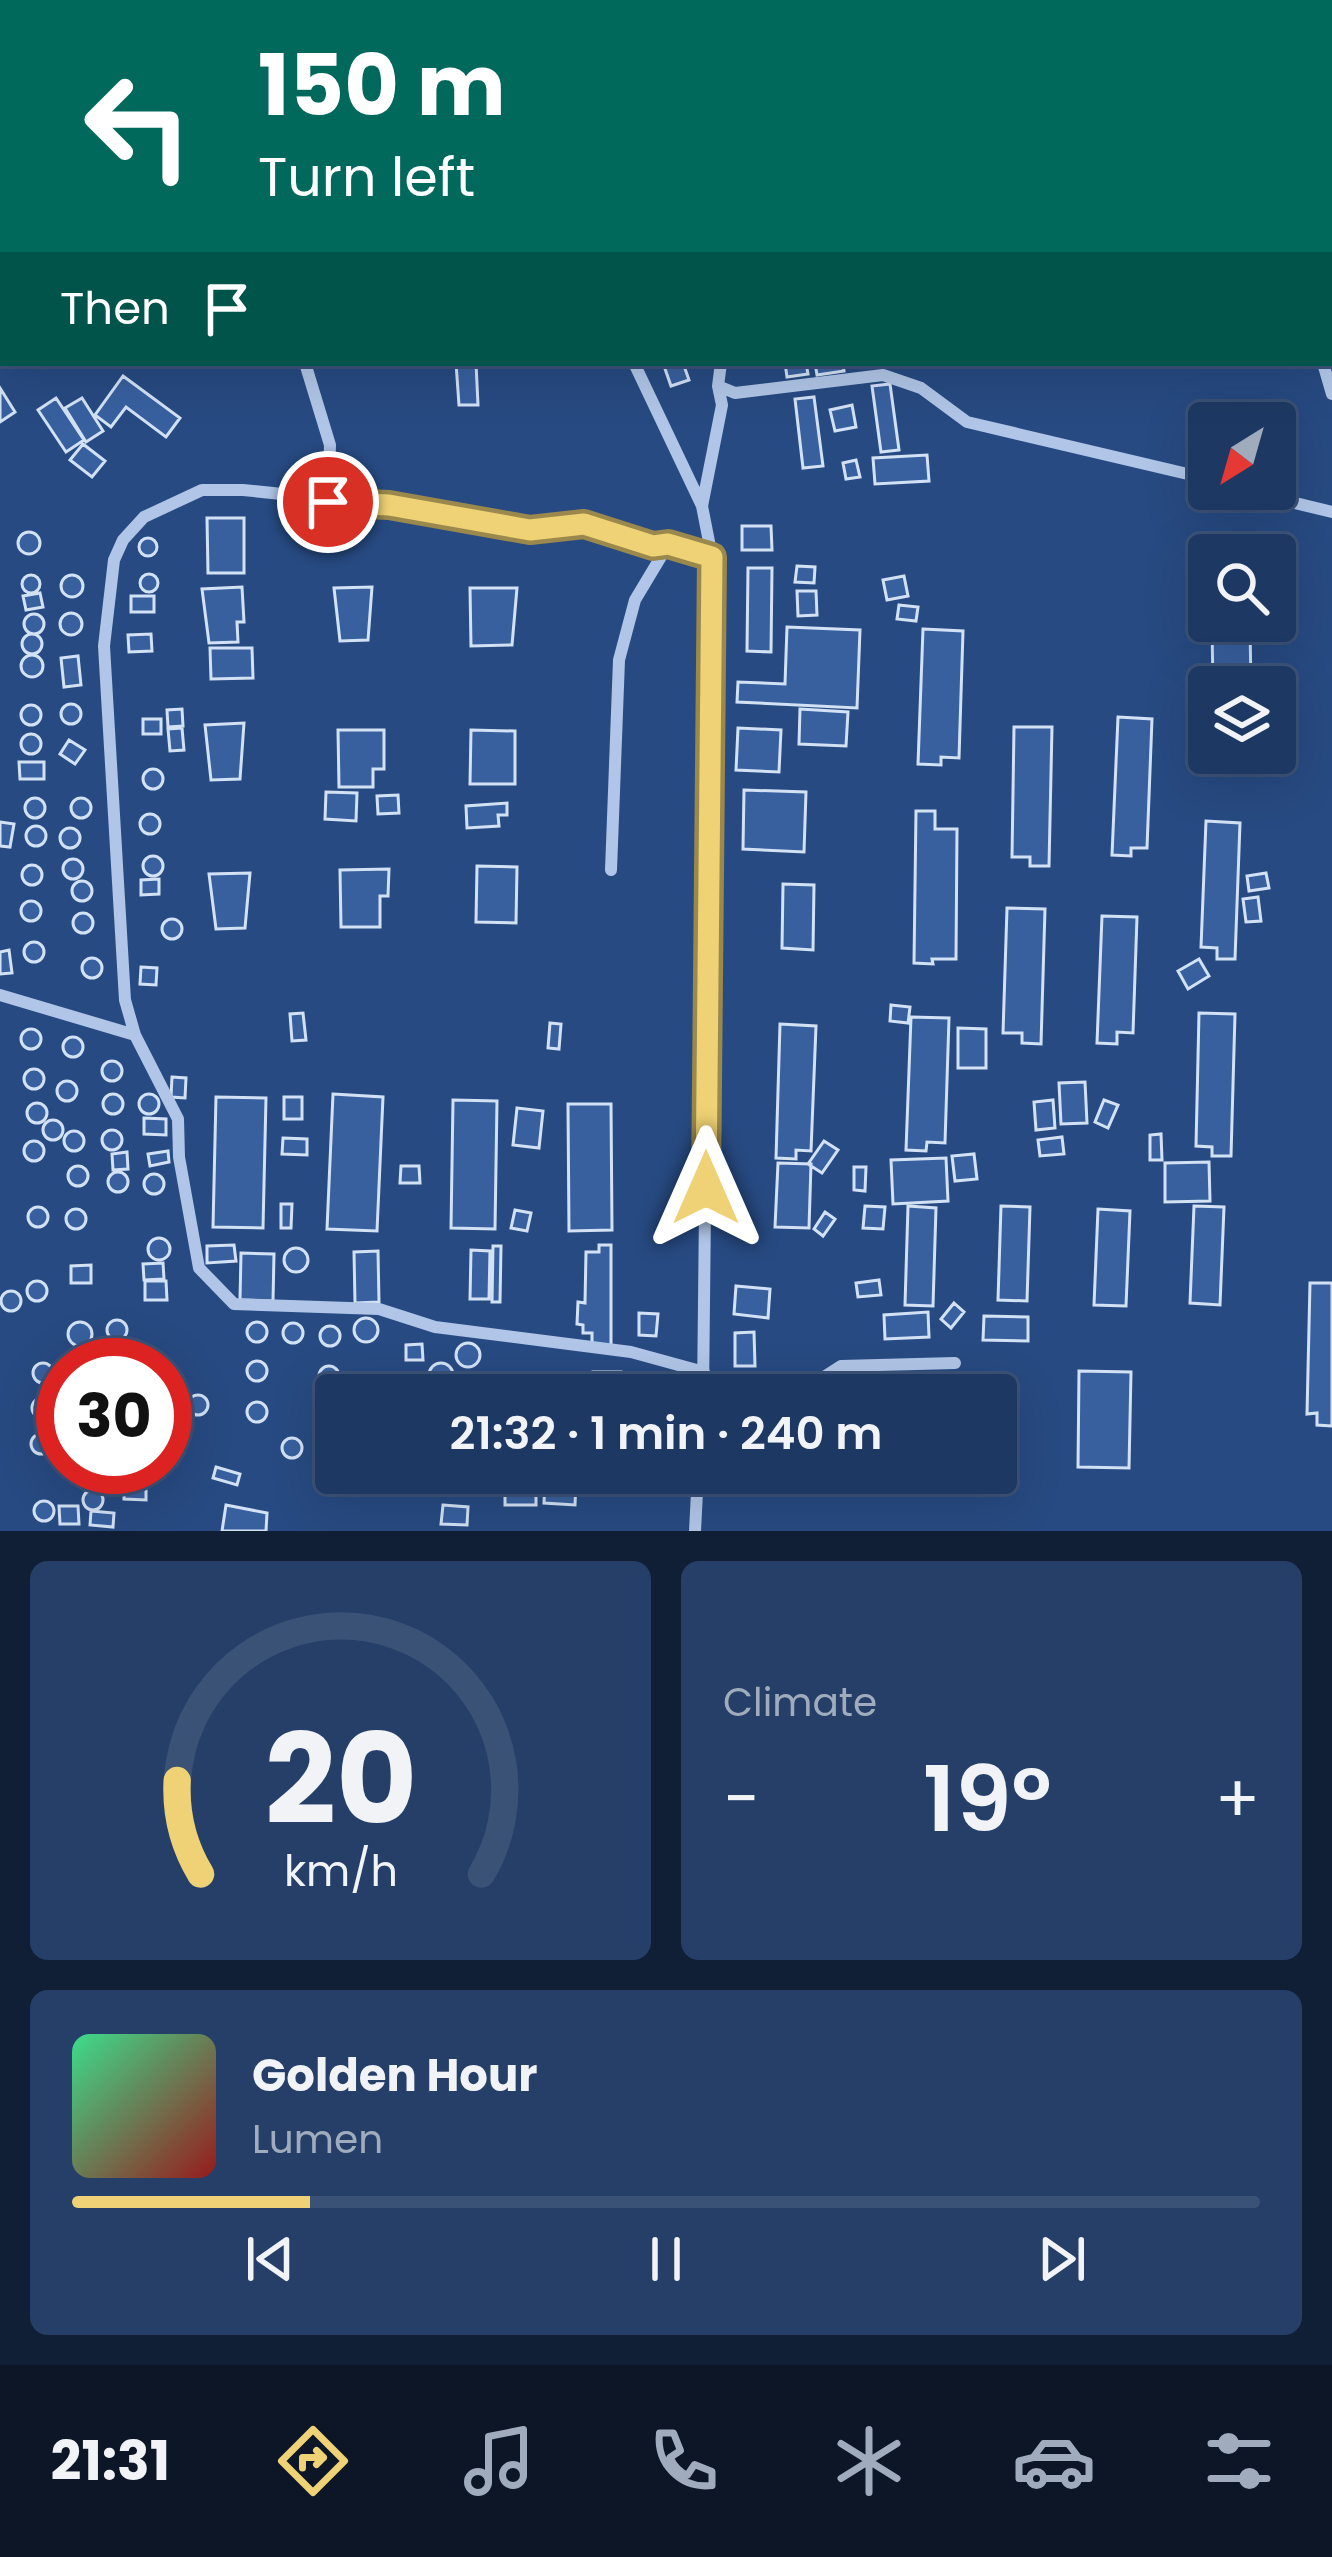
<!DOCTYPE html>
<html lang="en">
<head>
<meta charset="utf-8">
<style>
	body { margin:0; font-family:Poppins,sans-serif; background:#253f68; color:#f1f3f6; height:100vh; display:flex; flex-direction:column; font-size:45px; white-space:nowrap }
	* { box-sizing:border-box; margin:0 }
	p { font-size:39px; color:#a0acbe }
	.icon { flex:none; width:66px; height:66px; fill:none; stroke:currentColor; stroke-width:2; stroke-linecap:round; stroke-linejoin:round }
	.map { position:relative; height:1531px; overflow:hidden }
	.side { display:flex; flex-direction:column; gap:30px; padding:30px; background:#101f36; flex:1 }
	.side>* { flex:none }
	.guide { position:absolute; left:0px; top:0px; width:1332px; height:366px; box-shadow:0 12px 48px #0002,0 0 0 3px #3b5277; background:#00695c; color:#fff; overflow:hidden }
	.needle { width:78px; rotate:217deg }
	.tools { position:absolute; left:1188px; top:402px; display:grid; gap:24px }
	.tools a { display:grid; place-items:center; width:108px; height:108px; border-radius:12px; background:#1d3862; box-shadow:0 12px 48px #0002,0 0 0 3px #3b5277; font-size:60px }
	.speed { position:absolute; left:36px; top:1338px; display:flex; gap:24px; font-size:60px; font-weight:700; text-align:center }
	.speed>* { display:grid; place-content:center; width:156px; height:156px; border-radius:50%; background:#1d3862; box-shadow:0 12px 48px #0002,0 0 0 3px #3b5277; line-height:1 }
	.speed .limit { border:18px solid #d22; background:#fff; color:#111 }
	.pin { position:absolute; display:grid; place-items:center; width:102px; height:102px; color:#fff; margin:-51px; border:6px solid #fff; border-radius:50%; box-shadow:0 3px 12px #0007 }
	.me { position:absolute; width:132px; margin:-66px; rotate:0deg; stroke-linejoin:round; filter:drop-shadow(0 0 9px #0008) }
	.turn { display:flex; align-items:center; gap:42px; height:252px; padding:0 60px; font-size:54px }
	.turn .icon { width:156px; height:156px; stroke-width:2.5 }
	.turn b { display:block; font-size:84px; line-height:102px }
	.then { display:flex; align-items:center; height:114px; padding:0 60px; background:#0003; gap:24px; font-size:45px }
	.big { font-size:90px; font-weight:600; line-height:1.1 }
	.side .card { flex:1; display:flex; flex-direction:column; justify-content:center; gap:18px; min-width:0; padding:0 42px; border-radius:18px; background:#253f68 }
	.side .dial { align-items:center; gap:0 }
	.dial svg { height:312px; overflow:visible; fill:none; stroke:#3b5277; stroke-width:7; stroke-linecap:round; text-anchor:middle }
	.dial text { fill:#f1f3f6; stroke:none }
	.song { display:flex; align-items:center; gap:36px }
	.cover { width:144px; height:144px; border-radius:18px; background:linear-gradient(135deg,hsl(150 70% 55%),hsl(0 70% 35%)) }
	.played { height:12px; border-radius:6px; background:linear-gradient(90deg,#efd275 20%,#3b5277 20%) }
	.keys { display:flex; justify-content:space-around; direction:ltr }
	.heat { display:flex; justify-content:space-between; align-items:center; font-size:66px; direction:ltr }
	.side .tiles { flex:1; display:grid; gap:30px; grid-template-columns:1fr 1fr }
	.card:last-child { grid-column:span 2 }
	.trip { position:absolute; left:315px; top:1374px; width:702px; height:120px; border-radius:12px; background:#1d3862; box-shadow:0 12px 48px #0002,0 0 0 3px #3b5277; font-weight:600; line-height:120px; text-align:center }
	.dock { display:flex; height:192px; justify-content:space-around; align-items:center; background:#0c1627; color:#a0acbe }
	.dock .icon { width:84px; height:84px }
	.dock .selected { color:#efd275 }
	.dock b { font-size:54px; color:#f1f3f6 }
	.map>svg:first-child { display:block }
	.building { fill:#38609f; stroke:#d3e1f5; stroke-width:3 }
	.lines { fill:none; stroke-linecap:round; stroke-linejoin:round }
	.street { stroke:#b0c5e7; stroke-width:12 }
	.route-casing { stroke:#9b884c; stroke-width:30 }
	.route { stroke:#efd275; stroke-width:21 }
</style>
</head>
<body>
<div class="map">
<svg width="1332" height="1531" viewBox="0 0 1332 1531">
	<rect width="100%" height="100%" fill="#274a82"/>
	<path class="building" d="M456,363H476L478,405H459Z
		M663,363H683L689,380L671,386Z
		M785,363H806L808,374L787,377Z
		M815,363H843L844,371L817,375Z
		M123,376L180,418L166,437L126,407L111,427L95,415Z
		M890,384L899,450L881,452L872,386Z
		M0,388L15,412L0,422Z
		M814,397L823,466L803,468L795,399Z
		M56,398L84,440L66,452L38,410Z
		M82,398L103,431L86,442L65,408Z
		M852,405L856,427L835,431L830,410Z
		M83,444L105,461L92,477L70,460Z
		M927,455L929,481L875,484L873,458Z
		M856,460L860,477L846,479L843,463Z
		M207,518H244V573H208Z
		M742,526H771L772,550H742Z
		M18 543a11 11 0 1 1 22 0a11 11 0 1 1-22 0Z
		M139 547a9 9 0 1 1 18 0a9 9 0 1 1-18 0Z
		M797,566L815,567L814,583L795,582Z
		M748,568H772L771,652L747,651Z
		M140 583a9 9 0 1 1 18 0a9 9 0 1 1-18 0Z
		M22 584a9 9 0 1 1 18 0a9 9 0 1 1-18 0Z
		M61 586a11 11 0 1 1 22 0a11 11 0 1 1-22 0Z
		M904,576L908,596L887,600L883,580Z
		M242,587L244,622H237L238,642L209,643L202,589Z
		M372,587L368,640L340,641L334,588Z
		M470,588H517L512,645L471,646Z
		M797,591H816L817,615L798,616Z
		M40,593L43,607L26,610L23,596Z
		M131,596H154V612H131Z
		M899,605L918,607L916,621L897,619Z
		M60 624a11 11 0 1 1 22 0a11 11 0 1 1-22 0Z
		M24 624a10 10 0 1 1 20 0a10 10 0 1 1-20 0Z
		M787,627L860,630L857,708L737,702L738,682L785,684Z
		M1212,627H1250L1251,687H1213Z
		M923,629L963,631L959,758L941,757V765L918,764Z
		M151,634L152,651L129,652L128,635Z
		M22 644a10 10 0 1 1 20 0a10 10 0 1 1-20 0Z
		M210,648H252L253,678L211,679Z
		M21 666a11 11 0 1 1 22 0a11 11 0 1 1-22 0Z
		M78,656L81,685L64,687L61,658Z
		M61 714a10 10 0 1 1 20 0a10 10 0 1 1-20 0Z
		M21 715a10 10 0 1 1 20 0a10 10 0 1 1-20 0Z
		M182,709L183,726L168,727L167,710Z
		M800,709L848,712L846,746L799,744Z
		M1118,717L1152,719L1147,848H1131V856L1112,855Z
		M143,719H161V734H143Z
		M244,723L240,779L211,780L205,725Z
		M1014,727H1052L1049,866H1030V857H1012Z
		M182,728L184,750L170,751L168,729Z
		M738,728L781,730L779,772L736,770Z
		M338,730H384V769H373V787H339Z
		M471,730L515,731V784H470Z
		M21 744a10 10 0 1 1 20 0a10 10 0 1 1-20 0Z
		M69,740L85,750L75,764L60,754Z
		M1214,753H1252L1253,771H1231V761L1214,762Z
		M19,762H44V779H20Z
		M143 779a10 10 0 1 1 20 0a10 10 0 1 1-20 0Z
		M744,790L806,792L804,852L743,849Z
		M326,792L357,793L356,821L325,819Z
		M398,795L399,813L378,814L377,796Z
		M71 808a10 10 0 1 1 20 0a10 10 0 1 1-20 0Z
		M25 808a10 10 0 1 1 20 0a10 10 0 1 1-20 0Z
		M507,803V815H498L499,826L467,828L466,806Z
		M916,811H935V829H957L956,959H932L933,964L914,963Z
		M140 824a10 10 0 1 1 20 0a10 10 0 1 1-20 0Z
		M1206,821L1240,823L1235,959H1217V948L1201,947Z
		M0,822L14,824L10,847L0,846Z
		M26 836a10 10 0 1 1 20 0a10 10 0 1 1-20 0Z
		M60 838a10 10 0 1 1 20 0a10 10 0 1 1-20 0Z
		M143 866a10 10 0 1 1 20 0a10 10 0 1 1-20 0Z
		M63 869a10 10 0 1 1 20 0a10 10 0 1 1-20 0Z
		M22 875a10 10 0 1 1 20 0a10 10 0 1 1-20 0Z
		M477,866L517,867L516,923L476,922Z
		M389,869L388,896H380V927H341L340,870Z
		M250,873L245,928L216,929L209,874Z
		M1266,873L1269,888L1249,891L1247,876Z
		M159,879V894L141,895V880Z
		M72 891a10 10 0 1 1 20 0a10 10 0 1 1-20 0Z
		M783,884L814,885L813,950L782,948Z
		M1258,897L1261,921L1246,922L1243,899Z
		M21 911a10 10 0 1 1 20 0a10 10 0 1 1-20 0Z
		M1007,908L1045,909L1041,1044L1022,1043V1033H1003Z
		M73 923a10 10 0 1 1 20 0a10 10 0 1 1-20 0Z
		M1102,916L1137,917L1133,1033L1117,1032V1044L1097,1043Z
		M162 929a10 10 0 1 1 20 0a10 10 0 1 1-20 0Z
		M24 952a10 10 0 1 1 20 0a10 10 0 1 1-20 0Z
		M9,950L12,973L0,974V952Z
		M82 968a10 10 0 1 1 20 0a10 10 0 1 1-20 0Z
		M1199,959L1209,976L1188,989L1178,971Z
		M141,967L157,968L156,985L140,984Z
		M891,1005L910,1007L908,1023L890,1021Z
		M303,1013L306,1040L292,1041L290,1014Z
		M1199,1013L1235,1014L1231,1156H1212V1147L1196,1146Z
		M911,1017L949,1018L945,1143L927,1142L926,1151L906,1150Z
		M550,1023L561,1024L559,1049L548,1048Z
		M780,1024L816,1026L811,1151L796,1150V1159L776,1158Z
		M958,1028L986,1029V1068H958Z
		M21 1039a10 10 0 1 1 20 0a10 10 0 1 1-20 0Z
		M63 1047a10 10 0 1 1 20 0a10 10 0 1 1-20 0Z
		M102 1071a10 10 0 1 1 20 0a10 10 0 1 1-20 0Z
		M24 1079a10 10 0 1 1 20 0a10 10 0 1 1-20 0Z
		M172,1077L186,1078L185,1098L171,1097Z
		M57 1091a10 10 0 1 1 20 0a10 10 0 1 1-20 0Z
		M1085,1082L1087,1123L1061,1124L1059,1083Z
		M103 1104a10 10 0 1 1 20 0a10 10 0 1 1-20 0Z
		M139 1104a10 10 0 1 1 20 0a10 10 0 1 1-20 0Z
		M333,1094L383,1097L377,1231L327,1229Z
		M216,1097L266,1098L263,1228L213,1227Z
		M284,1097H302V1119H284Z
		M453,1100L497,1101L495,1229L451,1228Z
		M1053,1100L1055,1128L1036,1130L1034,1102Z
		M1104,1100L1118,1105L1108,1128L1095,1122Z
		M27 1113a10 10 0 1 1 20 0a10 10 0 1 1-20 0Z
		M568,1104H611L612,1230L569,1231Z
		M517,1108L543,1111L539,1148L513,1145Z
		M144,1118L166,1119V1135L144,1134Z
		M43 1130a10 10 0 1 1 20 0a10 10 0 1 1-20 0Z
		M102 1140a10 10 0 1 1 20 0a10 10 0 1 1-20 0Z
		M64 1141a10 10 0 1 1 20 0a10 10 0 1 1-20 0Z
		M1161,1134L1162,1160H1150V1135Z
		M1062,1137L1064,1154L1040,1156L1038,1140Z
		M283,1138L307,1139V1155L282,1154Z
		M24 1151a10 10 0 1 1 20 0a10 10 0 1 1-20 0Z
		M824,1141L838,1150L822,1173L808,1164Z
		M168,1151L169,1162L150,1166L148,1154Z
		M127,1152L128,1169L113,1170L112,1154Z
		M974,1154L977,1179L955,1181L952,1156Z
		M946,1158L948,1201L893,1204L891,1160Z
		M1209,1162L1210,1201L1165,1202V1163Z
		M778,1163L811,1164L809,1228L775,1227Z
		M68 1176a10 10 0 1 1 20 0a10 10 0 1 1-20 0Z
		M401,1166H419L420,1183H400Z
		M854,1167H866L865,1191L854,1190Z
		M108 1182a10 10 0 1 1 20 0a10 10 0 1 1-20 0Z
		M144 1184a10 10 0 1 1 20 0a10 10 0 1 1-20 0Z
		M281,1204H292L291,1228H281Z
		M865,1206L885,1207L883,1229L863,1228Z
		M908,1206L936,1208L933,1306L905,1305Z
		M1001,1206L1030,1207L1027,1301L998,1300Z
		M1194,1206L1224,1207L1220,1305L1190,1303Z
		M28 1217a10 10 0 1 1 20 0a10 10 0 1 1-20 0Z
		M66 1219a10 10 0 1 1 20 0a10 10 0 1 1-20 0Z
		M1098,1209L1130,1211L1126,1306L1094,1305Z
		M515,1210L531,1213L527,1231L511,1228Z
		M825,1212L835,1219L823,1236L814,1229Z
		M148 1249a11 11 0 1 1 22 0a11 11 0 1 1-22 0Z
		M234,1245L236,1261L207,1263V1246Z
		M599,1245H611V1346L592,1345V1333H583V1325L577,1324L578,1302L585,1303L586,1252H599Z
		M493,1246H501L500,1302H492Z
		M284 1260a12 12 0 1 1 24 0a12 12 0 1 1-24 0Z
		M471,1250L490,1251L489,1299H470Z
		M378,1251L379,1302L355,1303L354,1252Z
		M241,1253L274,1254L273,1301L240,1300Z
		M163,1263L164,1279L144,1280L143,1264Z
		M91,1265V1283H71V1266Z
		M879,1280L881,1295L858,1297L856,1283Z
		M27 1291a10 10 0 1 1 20 0a10 10 0 1 1-20 0Z
		M145,1281H166L167,1300H145Z
		M1310,1283H1332V1426L1317,1425V1413L1307,1414Z
		M736,1286L770,1289L768,1318L734,1314Z
		M1 1301a10 10 0 1 1 20 0a10 10 0 1 1-20 0Z
		M954,1303L964,1312L951,1328L941,1319Z
		M928,1312L929,1337L885,1339L884,1315Z
		M639,1313L658,1314L656,1336L639,1335Z
		M984,1316L1028,1317V1341L983,1340Z
		M354 1330a12 12 0 1 1 24 0a12 12 0 1 1-24 0Z
		M107 1330a10 10 0 1 1 20 0a10 10 0 1 1-20 0Z
		M247 1332a10 10 0 1 1 20 0a10 10 0 1 1-20 0Z
		M68 1334a12 12 0 1 1 24 0a12 12 0 1 1-24 0Z
		M283 1333a10 10 0 1 1 20 0a10 10 0 1 1-20 0Z
		M320 1336a10 10 0 1 1 20 0a10 10 0 1 1-20 0Z
		M754,1332L755,1366H735V1333Z
		M456 1355a12 12 0 1 1 24 0a12 12 0 1 1-24 0Z
		M422,1344L423,1360H406V1345Z
		M247 1371a10 10 0 1 1 20 0a10 10 0 1 1-20 0Z
		M33 1373a10 10 0 1 1 20 0a10 10 0 1 1-20 0Z
		M429 1375a12 12 0 1 1 24 0a12 12 0 1 1-24 0Z
		M319 1376a10 10 0 1 1 20 0a10 10 0 1 1-20 0Z
		M1079,1371L1131,1372L1129,1468L1078,1467Z
		M593,1372H621V1395H593Z
		M188 1405a10 10 0 1 1 20 0a10 10 0 1 1-20 0Z
		M32 1408a10 10 0 1 1 20 0a10 10 0 1 1-20 0Z
		M317 1411a10 10 0 1 1 20 0a10 10 0 1 1-20 0Z
		M247 1412a10 10 0 1 1 20 0a10 10 0 1 1-20 0Z
		M31 1444a10 10 0 1 1 20 0a10 10 0 1 1-20 0Z
		M162 1443a9 9 0 1 1 18 0a9 9 0 1 1-18 0Z
		M282 1448a10 10 0 1 1 20 0a10 10 0 1 1-20 0Z
		M318 1451a10 10 0 1 1 20 0a10 10 0 1 1-20 0Z
		M116 1473a9 9 0 1 1 18 0a9 9 0 1 1-18 0Z
		M75 1475a10 10 0 1 1 20 0a10 10 0 1 1-20 0Z
		M216,1467L240,1474L237,1485L213,1478Z
		M425,1473L426,1487L402,1490L401,1475Z
		M545,1479L576,1481L575,1505L544,1503Z
		M124,1483L146,1484V1500L124,1499Z
		M505,1487H536V1505H505Z
		M83 1500a10 10 0 1 1 20 0a10 10 0 1 1-20 0Z
		M34 1511a10 10 0 1 1 20 0a10 10 0 1 1-20 0Z
		M226,1505L267,1513L266,1531H222Z
		M443,1505L468,1507L467,1525L441,1524Z
		M59,1506H78L79,1524H60Z
		M91,1511L114,1513L113,1527L90,1525Z"/>
	<g class="lines">
		<path class="street" d="M186,0L187,3
			M196,0L199,3
			M450,0L452,3
			M537,0L538,3
			M1273,0V3
			M266,3L271,0
			M759,3L760,0
			M305,363L330,445L328,502
			M634,363L702,506L712,557L703,1395
			M1323,363L1332,394
			M718,386L721,363
			M1237,489L1332,512
			M702,506L722,405L718,386L735,393L883,375L921,388L967,422L1209,479
			M611,870L619,660L635,600L668,545
			M0,995L135,1035
			M704,1372L631,1352L435,1327L379,1309L234,1304L199,1268L179,1157L178,1119L135,1035L125,1000L104,646L114,560L123,540L144,517L202,490H243L389,505L530,529L583,524L653,546L668,545L712,557
			M796,1395L841,1366L955,1363
			M695,1531L698,1473"/>
	</g>
	<g class="lines">
		<defs>
			<path id="route" d="M328,502L389,505L530,530L584,524L653,546L668,544L712,557L706,1188"/>
		</defs>
		<use href="#route" class="route-casing"/>
		<use href="#route" class="route"/>
	</g>
</svg>
<div class="tools">
<a><svg class="needle" viewBox="-14 -14 28 28"><path d="M0-13l5 13h-10z" fill="#e53935"/><path d="M0 13l5-13h-10z" fill="#a0acbe"/></svg></a>
<a><svg class="icon" aria-label="search" viewBox="0 0 24 24"><circle cx="10" cy="10" r="6"/><path d="M15 15l6 6"/></svg></a>
<a><svg class="icon" aria-label="layers" viewBox="0 0 24 24"><path d="M12 4l9 5-9 5-9-5zM3 14l9 5 9-5"/></svg></a>
</div>
<div class="speed"><div class="limit">30</div></div>
<div class="pin" style="left:328px;top:502px;background:#d93025"><svg class="icon" aria-label="arrive" viewBox="0 0 24 24"><path d="M6 21V4h12l-3 4 3 4H6"/></svg></div>
<svg class="me" style="left:706px;top:1188px" viewBox="-20 -20 40 40"><path d="M0-17L14 15 0 8-14 15z" fill="#efd275" stroke="#fff" stroke-width="4"/></svg>
<div class="trip">21:32 · 1 min · 240 m</div>
<div class="guide">
<div class="turn"><svg class="icon" aria-label="left" viewBox="0 0 24 24"><path d="M17 20v-9H6M10 6l-5 5 5 5"/></svg><div><b>150 m</b>Turn left</div></div>
<div class="then">Then<svg class="icon" aria-label="arrive" viewBox="0 0 24 24"><path d="M6 21V4h12l-3 4 3 4H6"/></svg></div>
</div>
</div>
<section class="side">
<div class="tiles">
<div class="card dial"><svg viewBox="0 0 100 80">
<path d="M14 69A42 42 0 1 1 86 69"/>
<path d="M14 69A42 42 0 0 1 8 45" stroke="#efd275"/>
<text x="50" y="56" font-size="32" font-weight="700">20</text>
<text x="50" y="72" font-size="11">km/h</text>
</svg></div>
<div class="card"><p>Climate</p>
<div class="heat"><a>−</a><b class="big">19°</b><a>+</a></div>
</div>
<div class="card">
<div class="song"><i class="cover"></i><div><b>Golden Hour</b><p>Lumen</p></div></div>
<div class="played"></div>
<div class="keys"><svg class="icon" aria-label="previous" viewBox="0 0 24 24"><path d="M18 5L8 12l10 7zM5 5v14"/></svg><svg class="icon" aria-label="pause" viewBox="0 0 24 24"><path d="M8 5v14M16 5v14"/></svg><svg class="icon" aria-label="next" viewBox="0 0 24 24"><path d="M6 5l10 7-10 7zM19 5v14"/></svg></div>
</div>
</div>
</section>
<nav class="dock">
<b>21:31</b>
<svg class="icon selected" aria-label="directions" viewBox="0 0 24 24"><path d="M12 3l9 9-9 9-9-9zM9 14v-3h6M13 9l2 2-2 2"/></svg>
<svg class="icon" aria-label="music" viewBox="0 0 24 24"><path d="M9 18V5l10-2v13"/><circle cx="6" cy="18" r="3"/><circle cx="16" cy="16" r="3"/></svg>
<svg class="icon" aria-label="phone" viewBox="0 0 24 24"><path d="M5 4h4l2 5-3 2q2 4 5 5l2-3 5 2v4C11 20 4 13 5 4z"/></svg>
<svg class="icon" aria-label="climate" viewBox="0 0 24 24"><path d="M12 3v18M4 7l16 10M4 17L20 7"/></svg>
<svg class="icon" aria-label="car" viewBox="0 0 24 24"><path d="M5 17H2v-5l4-1 3-4h7l3 4 3 1v5h-3M9 17h6M6 11h13"/><circle cx="7" cy="17" r="2"/><circle cx="17" cy="17" r="2"/></svg>
<svg class="icon" aria-label="filters" viewBox="0 0 24 24"><path d="M4 7h16M4 17h16"/><circle cx="9" cy="7" r="2"/><circle cx="15" cy="17" r="2"/></svg>
</nav>
</body>
</html>
